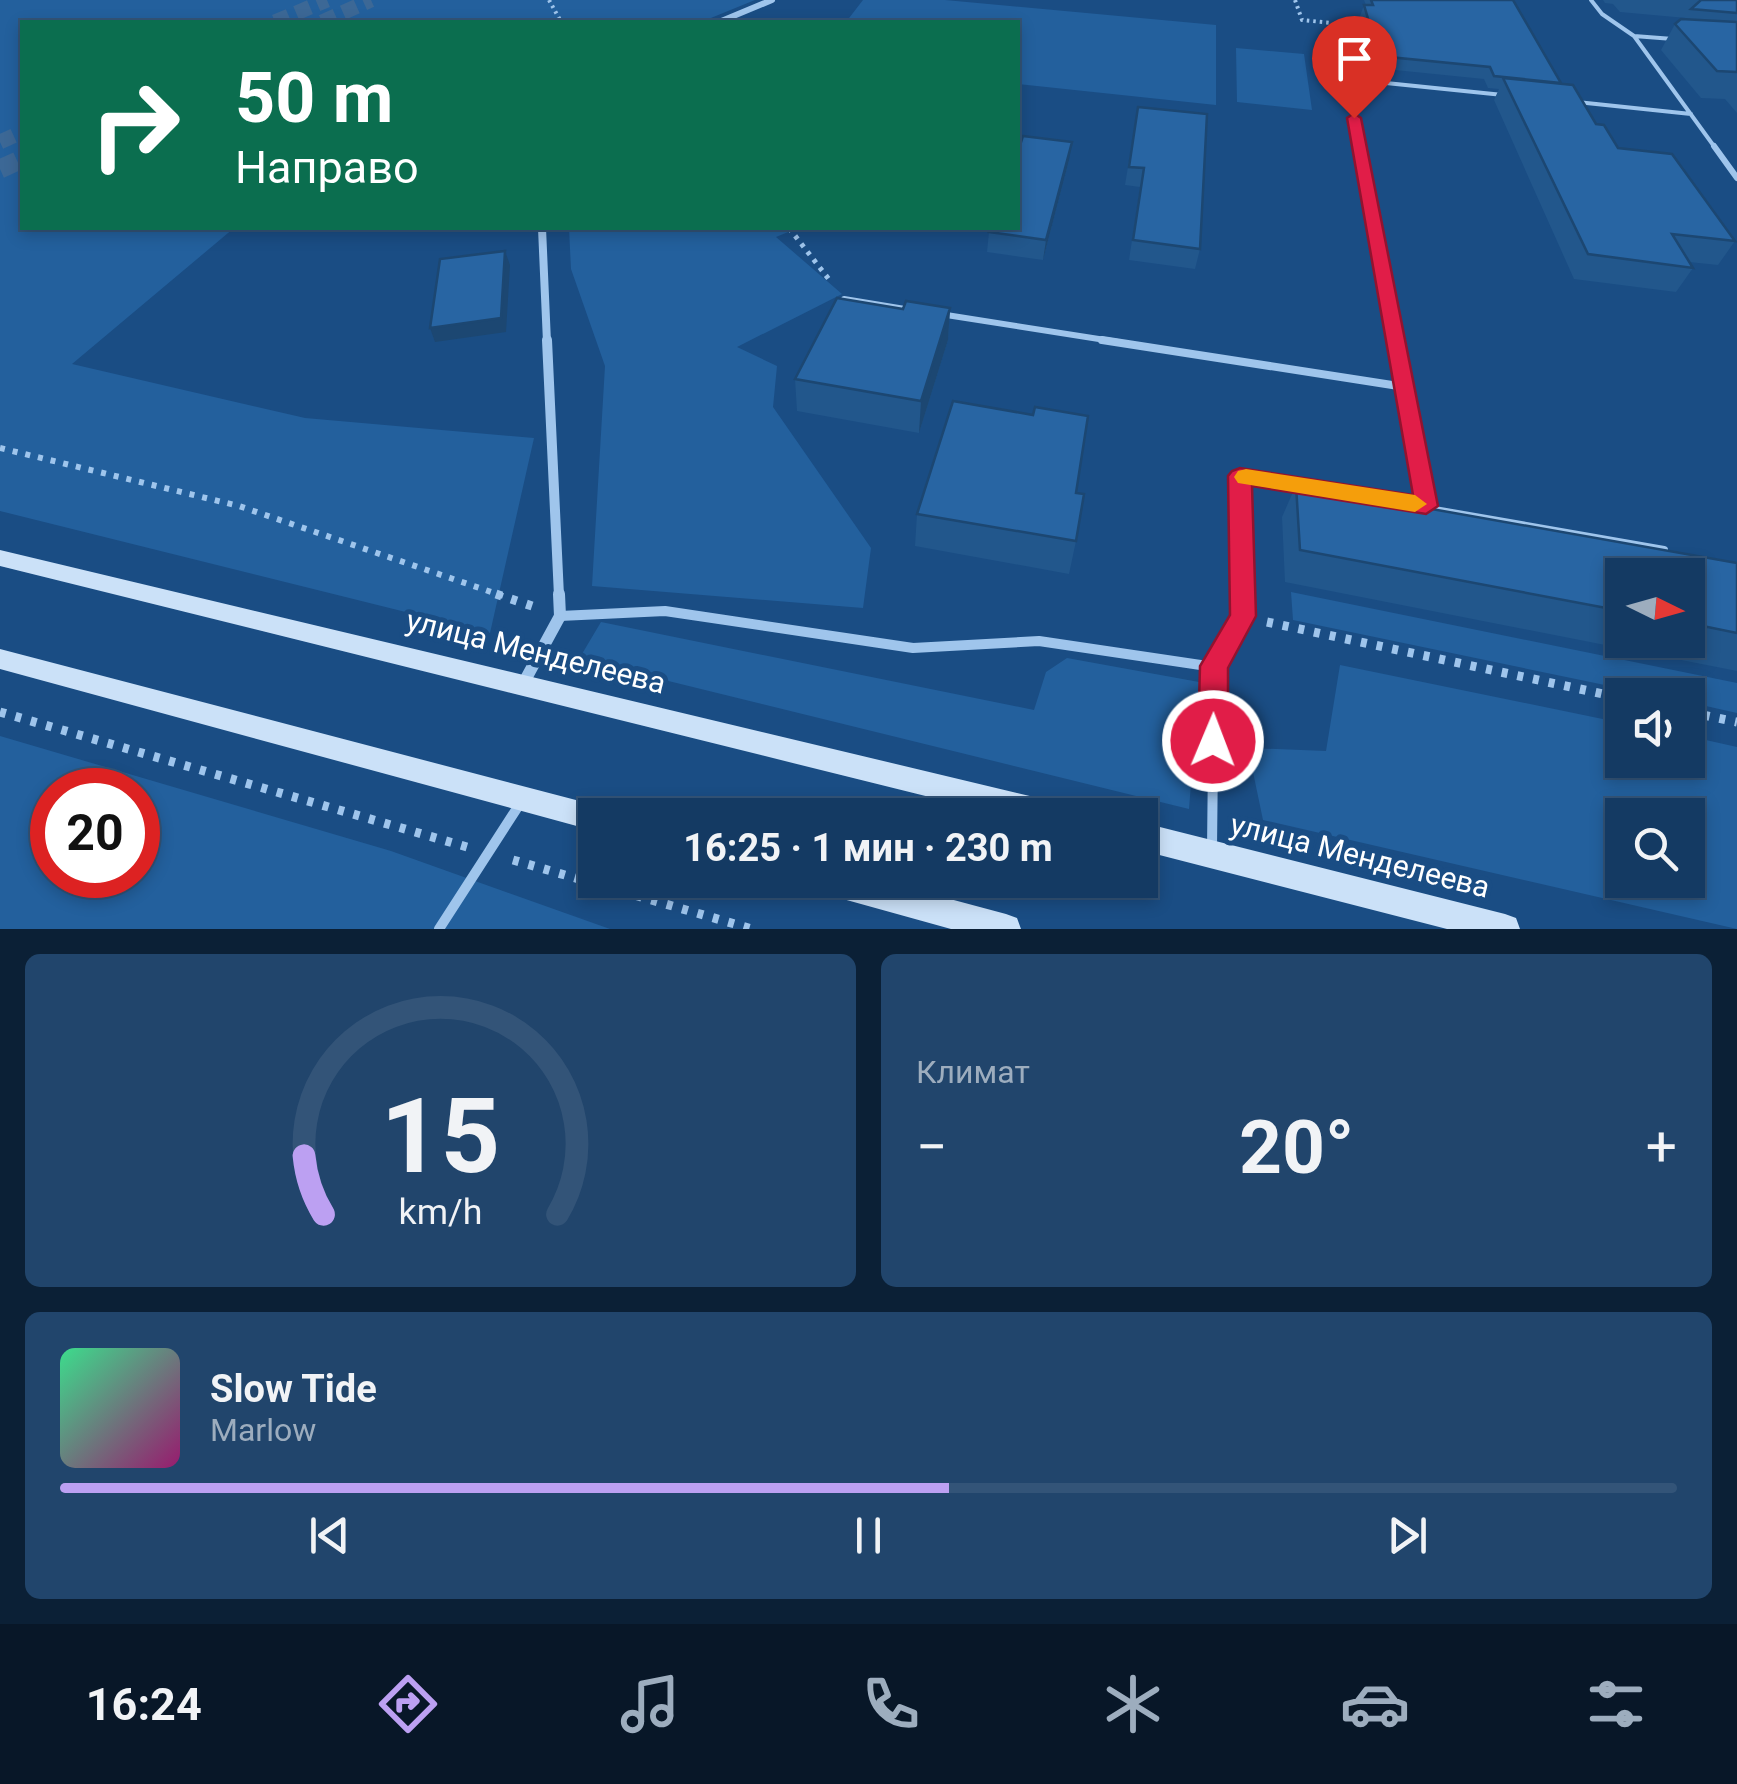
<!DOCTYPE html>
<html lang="ru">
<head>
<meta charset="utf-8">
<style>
	body { margin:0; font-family:Roboto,sans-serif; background:#21456c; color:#f1f3f6; height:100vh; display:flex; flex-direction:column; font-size:38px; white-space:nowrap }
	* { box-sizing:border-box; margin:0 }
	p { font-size:32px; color:#9dadbe }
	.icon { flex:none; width:55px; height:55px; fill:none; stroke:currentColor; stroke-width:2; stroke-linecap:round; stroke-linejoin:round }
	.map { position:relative; height:929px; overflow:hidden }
	.details { display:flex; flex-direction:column; gap:25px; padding:25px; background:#0b2036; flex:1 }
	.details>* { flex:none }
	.banner { position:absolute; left:20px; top:20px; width:1000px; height:210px; border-radius:0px; box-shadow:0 5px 15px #0003,0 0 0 2px #335478; background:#0b6e4f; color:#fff; overflow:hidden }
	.needle { width:65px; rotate:95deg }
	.controls { position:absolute; left:1605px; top:558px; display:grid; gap:20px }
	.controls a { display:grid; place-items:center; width:100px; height:100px; border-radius:0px; background:#143a63; box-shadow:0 5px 15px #0003,0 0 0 2px #335478; font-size:50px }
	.speed { position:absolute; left:30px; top:768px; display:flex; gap:20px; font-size:50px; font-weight:700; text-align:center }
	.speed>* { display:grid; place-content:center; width:130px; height:130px; border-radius:50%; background:#143a63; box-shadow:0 5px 15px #0003,0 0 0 2px #335478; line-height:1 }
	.speed .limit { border:15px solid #d22; background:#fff; color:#111 }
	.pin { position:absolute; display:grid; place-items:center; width:85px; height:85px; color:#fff; margin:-102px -42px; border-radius:50% 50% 50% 0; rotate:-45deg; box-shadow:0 0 10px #0007 }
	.pin .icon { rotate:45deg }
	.me { position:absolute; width:110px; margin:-55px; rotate:1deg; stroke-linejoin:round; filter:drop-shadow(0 0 8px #0008) }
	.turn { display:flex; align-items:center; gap:35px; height:210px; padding:0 50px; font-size:45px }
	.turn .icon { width:130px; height:130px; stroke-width:2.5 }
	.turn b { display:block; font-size:70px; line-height:85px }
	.big { font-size:75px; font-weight:700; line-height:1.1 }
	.details .tile { flex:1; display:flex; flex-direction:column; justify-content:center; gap:15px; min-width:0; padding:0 35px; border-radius:15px; background:#21456c }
	.details .dial { align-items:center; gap:0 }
	.dial svg { height:260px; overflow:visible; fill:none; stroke:#335478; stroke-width:7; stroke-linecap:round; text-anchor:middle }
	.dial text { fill:#f1f3f6; stroke:none }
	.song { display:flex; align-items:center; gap:30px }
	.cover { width:120px; height:120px; border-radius:15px; background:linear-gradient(135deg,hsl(150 70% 55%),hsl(320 70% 35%)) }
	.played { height:10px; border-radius:5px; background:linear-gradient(90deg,#bca0f2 55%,#335478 55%) }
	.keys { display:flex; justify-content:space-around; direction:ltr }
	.heat { display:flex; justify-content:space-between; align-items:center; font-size:55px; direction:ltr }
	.details .tiles { flex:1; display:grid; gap:25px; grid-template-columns:1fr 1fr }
	.tile:last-child { grid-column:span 2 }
	.trip { position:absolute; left:578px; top:798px; width:580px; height:100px; border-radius:0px; background:#143a63; box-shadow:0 5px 15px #0003,0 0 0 2px #335478; font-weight:700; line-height:100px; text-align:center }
	.menu { display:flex; height:160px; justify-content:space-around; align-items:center; background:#081728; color:#9dadbe }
	.menu .icon { width:70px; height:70px }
	.menu .current { color:#bca0f2 }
	.menu b { font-size:45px; color:#f1f3f6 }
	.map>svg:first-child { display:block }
	.green { fill:#23609d; fill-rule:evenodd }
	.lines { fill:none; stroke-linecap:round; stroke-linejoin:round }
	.primary-tunnel-far1 { stroke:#3c6896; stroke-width:15; stroke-dasharray:15 8; stroke-linecap:butt }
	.primary-tunnel { stroke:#3c6896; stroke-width:19; stroke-dasharray:19 10; stroke-linecap:butt }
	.path-far3 { stroke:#9fc5ec; stroke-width:4; stroke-dasharray:2.5 4; stroke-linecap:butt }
	.path-far2 { stroke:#9fc5ec; stroke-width:5; stroke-dasharray:4 6; stroke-linecap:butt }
	.path-far1 { stroke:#9fc5ec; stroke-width:6; stroke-dasharray:5 8; stroke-linecap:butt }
	.path { stroke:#9fc5ec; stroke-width:9; stroke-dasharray:6 10; stroke-linecap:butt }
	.service-far3 { stroke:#9fc5ec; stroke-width:4 }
	.service-far2 { stroke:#9fc5ec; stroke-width:6 }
	.service-far1 { stroke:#9fc5ec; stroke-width:8 }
	.service { stroke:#9fc5ec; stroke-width:10 }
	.minor-far3 { stroke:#9fc5ec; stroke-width:6 }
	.minor-far2 { stroke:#9fc5ec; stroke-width:8 }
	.minor-far1 { stroke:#9fc5ec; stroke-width:10 }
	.minor { stroke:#9fc5ec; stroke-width:12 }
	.secondary { fill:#cbe1f8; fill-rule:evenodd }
	.wall { fill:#22578c; fill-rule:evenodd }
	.shaded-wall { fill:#1c4772 }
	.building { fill:#2865a3; stroke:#1c4772; stroke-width:2.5 }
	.route { fill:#e11d48; stroke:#92132f; stroke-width:2.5 }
	.slow { fill:#f59e0b }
	.labels { text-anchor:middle; stroke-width:10; stroke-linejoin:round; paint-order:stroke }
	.near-street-label { font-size:30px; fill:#fff; stroke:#1a4d84 }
</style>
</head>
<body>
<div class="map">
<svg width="1737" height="929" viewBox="0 0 1737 929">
	<rect width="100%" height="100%" fill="#1a4d84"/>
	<path class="green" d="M0,0H755L701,22H22V228H234L72,364L305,418L534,438L490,633L0,511Z
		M863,0H945L1216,25V105L1018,84V22H846Z
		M1236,48L1304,54L1312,110L1237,102Z
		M569,228H798L776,237L842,294L737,347L777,366L773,407L871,548L863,608L592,586L605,366L571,269Z
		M1291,592L1737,683V713L1688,702V695H1653L1293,620Z
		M601,622L1034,710L1046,672L1067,658L1199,682L1189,809L579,659Z
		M1340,665L1622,723V760H1688V736L1737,747V929L1263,820L1248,748L1326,751ZM1688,815V880H1622V815Z
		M0,736L391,851L610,929H0ZM52,790H138V875H52Z"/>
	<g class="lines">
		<path class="primary-tunnel-far1" d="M275,22L327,0
			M322,22L371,0
			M0,142L22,132"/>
		<path class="primary-tunnel" d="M0,169L22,159"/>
		<path class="path-far3" d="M549,0L560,20L567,22
			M1295,0L1302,20L1332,23L1343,63"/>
		<path class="path-far2" d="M789,228L831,282"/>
		<path class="path-far1" d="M0,448L239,506L503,596"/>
		<path class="path" d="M496,594L535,607
			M1267,622L1622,698
			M0,712L467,847
			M1688,712L1737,722
			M513,860L752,929"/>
		<path class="service-far3" d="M1591,0L1602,14L1634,36
			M1673,39L1634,36L1716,149
			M1577,102L1691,114
			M1360,149L1347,79L1503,95"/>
		<path class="service-far2" d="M1359,146L1396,342
			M1714,146L1737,178
			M844,299L911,310
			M940,314L1118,342"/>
		<path class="service-far1" d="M1102,340L1405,387
			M1395,340L1426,506
			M1243,596L1240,476L1664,550"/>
		<path class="service" d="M560,616L665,611L913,648L1039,641L1214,667
			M1212,849L1214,667L1243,617V594
			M439,929L521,802"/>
		<path class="minor-far3" d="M719,22L772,0"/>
		<path class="minor-far2" d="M542,228L547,342"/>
		<path class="minor-far1" d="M547,340L559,596"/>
		<path class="minor" d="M523,684L560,616L559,594"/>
		<path class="secondary" d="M0,550L1055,802L1065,806L1069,815H1002L0,566Z
			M0,649L595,805L605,809L607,815H595V831L0,669Z
			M1140,822L1505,914L1516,918L1520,929H1447L1140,850Z
			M811,880H879L1006,914L1017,918L1021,929H951L825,894L815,890Z"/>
	</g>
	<path class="wall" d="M1364,0H1513L1561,84L1618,148L1735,241L1718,265L1689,262L1693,268L1676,292L1574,279L1494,100L1499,89L1488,88L1484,79L1375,68L1360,16L1364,5H1366Z
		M1603,0H1737V113L1725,99L1701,98L1661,50L1675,24L1686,18L1620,12L1613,4L1605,3Z
		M1135,124L1200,249L1195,269L1129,260L1140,187L1125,185Z
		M1069,160L1043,260L987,252L989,232Z
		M950,308L948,340L919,433L797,411L795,379Z
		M1296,485L1737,563V671L1285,582L1282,517ZM1622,575H1688V640H1622Z
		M1076,493V541L1069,574L915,546L917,514Z"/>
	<path class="shaded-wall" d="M1072,142L1069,160L1043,260L1046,240Z
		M505,251L510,265L506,332L435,342L430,328Z
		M950,308L948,340L919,433L921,401Z"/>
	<path class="building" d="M1371,0H1513L1561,83L1494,76L1490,67L1379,56L1364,5H1373Z
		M1701,0H1737V13L1691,9Z
		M1681,19L1737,22V72L1717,71L1675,24Z
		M1503,78L1573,85L1596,124L1604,125L1618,148L1672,154L1735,241L1672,234L1693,268L1588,254Z
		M1138,107L1207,114L1200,249L1133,240L1144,168L1129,167Z
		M1023,136L1072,142L1046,240L989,232L991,228H1018V152Z
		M505,251L501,318L430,328L440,259Z
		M837,298L903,309L906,301L950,308L921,401L795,379Z
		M953,401L1033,415L1035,407L1088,416L1076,493L1084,494L1076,541L917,514Z
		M1296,485L1737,563V633L1688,623V575H1622V611L1300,550Z"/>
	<path class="route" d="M1354,113L1361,118L1438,506L1426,514L1252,486L1256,616L1228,668V741L1223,751L1213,755L1203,751L1198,741L1200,666L1230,615L1228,476L1232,471L1240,468L1413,495L1347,118Z"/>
	<path class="slow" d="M1246,469L1415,495L1427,504L1415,512L1238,483L1234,477L1238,471Z"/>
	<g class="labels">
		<g class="near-street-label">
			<text transform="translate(536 652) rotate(14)" y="10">улица Менделеева</text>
			<text transform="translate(1360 856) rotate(14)" y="10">улица Менделеева</text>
		</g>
	</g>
</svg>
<div class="controls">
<a><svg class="needle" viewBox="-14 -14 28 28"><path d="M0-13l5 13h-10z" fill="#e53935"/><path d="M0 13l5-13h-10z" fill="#9dadbe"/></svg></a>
<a><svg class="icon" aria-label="sound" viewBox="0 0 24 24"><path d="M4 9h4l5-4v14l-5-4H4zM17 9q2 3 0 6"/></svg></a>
<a><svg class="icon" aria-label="search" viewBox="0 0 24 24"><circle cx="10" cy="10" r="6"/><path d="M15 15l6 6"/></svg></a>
</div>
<div class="speed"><div class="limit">20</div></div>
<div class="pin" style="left:1354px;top:118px;background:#d93025"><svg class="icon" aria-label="arrive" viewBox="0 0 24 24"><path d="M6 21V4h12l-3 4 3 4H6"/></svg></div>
<svg class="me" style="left:1213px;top:741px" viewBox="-20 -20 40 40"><circle r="17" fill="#e11d48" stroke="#fff" stroke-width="3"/><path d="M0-11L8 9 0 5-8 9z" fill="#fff"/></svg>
<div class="trip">16:25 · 1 мин · 230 m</div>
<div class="banner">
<div class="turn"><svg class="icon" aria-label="right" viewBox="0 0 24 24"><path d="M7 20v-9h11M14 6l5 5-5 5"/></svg><div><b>50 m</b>Направо</div></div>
</div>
</div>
<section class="details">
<div class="tiles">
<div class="tile dial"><svg viewBox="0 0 100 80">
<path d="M14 69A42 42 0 1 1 86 69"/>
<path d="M14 69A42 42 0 0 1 8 51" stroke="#bca0f2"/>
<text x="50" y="56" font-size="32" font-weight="700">15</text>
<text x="50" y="72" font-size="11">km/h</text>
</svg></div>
<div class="tile"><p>Климат</p>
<div class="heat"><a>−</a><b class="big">20°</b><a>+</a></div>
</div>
<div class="tile">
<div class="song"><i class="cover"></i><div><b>Slow Tide</b><p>Marlow</p></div></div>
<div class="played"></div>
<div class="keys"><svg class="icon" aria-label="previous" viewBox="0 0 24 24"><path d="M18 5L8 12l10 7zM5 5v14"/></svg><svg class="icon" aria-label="pause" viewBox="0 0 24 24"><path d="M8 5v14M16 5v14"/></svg><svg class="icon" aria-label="next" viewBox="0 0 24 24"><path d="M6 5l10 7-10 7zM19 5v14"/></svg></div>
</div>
</div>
</section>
<nav class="menu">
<b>16:24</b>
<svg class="icon current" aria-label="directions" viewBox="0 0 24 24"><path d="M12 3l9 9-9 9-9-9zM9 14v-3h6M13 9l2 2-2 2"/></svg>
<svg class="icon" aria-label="music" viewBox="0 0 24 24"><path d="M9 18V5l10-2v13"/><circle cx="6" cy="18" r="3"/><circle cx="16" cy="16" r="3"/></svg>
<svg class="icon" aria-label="phone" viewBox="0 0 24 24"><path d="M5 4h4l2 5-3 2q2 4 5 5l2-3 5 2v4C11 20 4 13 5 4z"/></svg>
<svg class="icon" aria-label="climate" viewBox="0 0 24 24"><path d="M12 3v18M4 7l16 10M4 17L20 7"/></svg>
<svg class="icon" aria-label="car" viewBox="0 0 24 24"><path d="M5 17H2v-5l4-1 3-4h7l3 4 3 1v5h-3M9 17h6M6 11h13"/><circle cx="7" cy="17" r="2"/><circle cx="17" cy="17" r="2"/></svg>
<svg class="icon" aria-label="filters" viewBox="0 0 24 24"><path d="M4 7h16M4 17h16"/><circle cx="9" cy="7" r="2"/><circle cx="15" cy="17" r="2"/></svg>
</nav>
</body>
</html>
